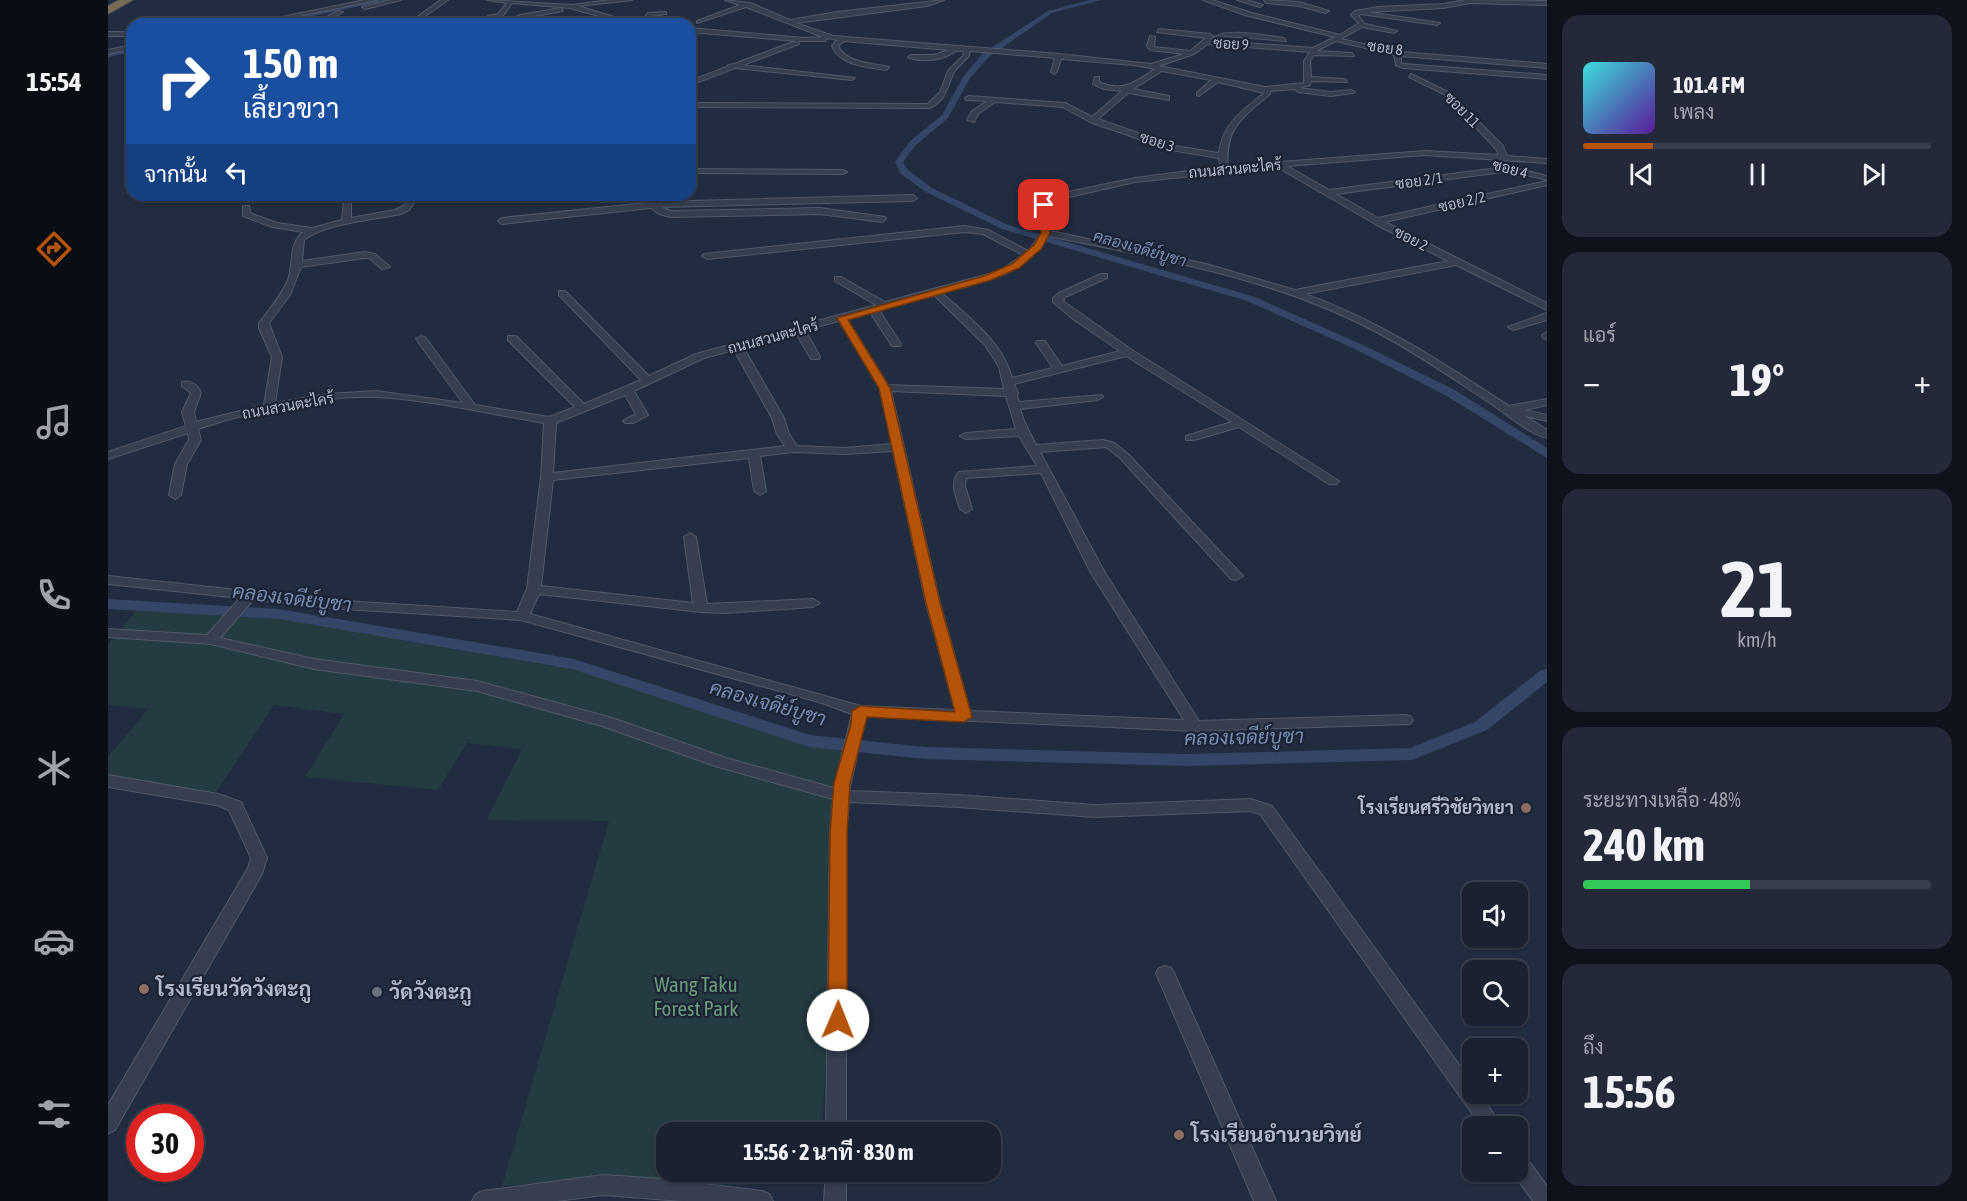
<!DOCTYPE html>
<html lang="th">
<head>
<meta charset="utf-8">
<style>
	body { margin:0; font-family:"Asap Condensed",Sarabun,sans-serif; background:#232938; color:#f1f3f6; height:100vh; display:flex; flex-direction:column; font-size:22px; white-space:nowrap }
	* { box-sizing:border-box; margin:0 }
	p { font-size:20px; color:#9fa3ab }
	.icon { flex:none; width:33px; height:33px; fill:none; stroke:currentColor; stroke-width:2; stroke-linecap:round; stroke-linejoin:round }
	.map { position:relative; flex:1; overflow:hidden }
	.drawer { display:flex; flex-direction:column; gap:15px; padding:15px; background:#0e121a; width:420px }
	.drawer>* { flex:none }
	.banner { position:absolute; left:18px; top:18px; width:570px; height:183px; border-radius:18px; box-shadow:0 2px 4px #0004,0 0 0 2px #383e4c; background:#1a4fa0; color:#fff; overflow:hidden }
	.tools { position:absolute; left:1354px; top:882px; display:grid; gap:12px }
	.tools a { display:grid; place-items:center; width:66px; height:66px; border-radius:12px; background:#1a2130; box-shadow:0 2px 4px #0004,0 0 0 2px #383e4c; font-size:30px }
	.speed { position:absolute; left:18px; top:1104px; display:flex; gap:12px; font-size:30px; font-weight:700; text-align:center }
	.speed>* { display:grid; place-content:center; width:78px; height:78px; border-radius:50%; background:#1a2130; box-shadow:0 2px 4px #0004,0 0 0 2px #383e4c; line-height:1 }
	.speed .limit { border:9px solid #d22; background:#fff; color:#111 }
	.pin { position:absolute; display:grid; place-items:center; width:51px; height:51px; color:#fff; margin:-26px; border-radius:12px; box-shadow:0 3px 9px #0006 }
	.me { position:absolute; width:66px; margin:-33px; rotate:1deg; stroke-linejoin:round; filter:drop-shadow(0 0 4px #0008) }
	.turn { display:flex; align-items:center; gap:21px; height:126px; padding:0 18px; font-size:27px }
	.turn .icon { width:78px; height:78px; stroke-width:2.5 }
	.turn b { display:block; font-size:42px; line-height:51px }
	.then { display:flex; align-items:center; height:57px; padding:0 18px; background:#0003; gap:12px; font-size:22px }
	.big { font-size:45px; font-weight:700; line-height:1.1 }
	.drawer .widget { flex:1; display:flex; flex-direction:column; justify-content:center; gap:9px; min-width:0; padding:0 21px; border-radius:18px; background:#232938 }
	.drawer .dial { align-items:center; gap:0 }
	.dial b { font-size:78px; line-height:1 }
	.song { display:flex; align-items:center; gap:18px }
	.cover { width:72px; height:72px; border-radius:9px; background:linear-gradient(135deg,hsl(180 70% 55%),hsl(270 70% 35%)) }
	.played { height:6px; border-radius:3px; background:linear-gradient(90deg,#b45309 20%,#383e4c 20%) }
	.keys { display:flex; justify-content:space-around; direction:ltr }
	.heat { display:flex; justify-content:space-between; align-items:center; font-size:33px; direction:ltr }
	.charge { height:9px; border-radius:4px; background:linear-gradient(90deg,#34c759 48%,#383e4c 0) }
	.trip { position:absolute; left:548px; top:1122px; width:345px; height:60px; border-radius:18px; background:#1a2130; box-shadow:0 2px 4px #0004,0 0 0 2px #383e4c; font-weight:700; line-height:60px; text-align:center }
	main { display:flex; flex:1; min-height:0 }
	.menu { display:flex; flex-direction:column; width:108px; justify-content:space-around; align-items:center; background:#0a0d13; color:#9fa3ab }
	.menu .icon { width:42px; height:42px }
	.menu .on { color:#b45309 }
	.menu b { font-size:27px; color:#f1f3f6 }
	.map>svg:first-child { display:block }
	.green { fill:#243b41 }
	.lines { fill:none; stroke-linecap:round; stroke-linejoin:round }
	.canal { fill:#344568; fill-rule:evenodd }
	.minor-casing { stroke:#51596a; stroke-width:2 }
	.motorway-casing { stroke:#3e4657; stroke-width:2 }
	.minor { fill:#363e4f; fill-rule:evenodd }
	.motorway { fill:#766c53; fill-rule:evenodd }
	.route { fill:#b45309; stroke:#753606; stroke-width:1.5 }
	.education-dot { fill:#8d6e63; stroke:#1b2334; stroke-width:2 }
	.worship-dot { fill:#6b7280; stroke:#1b2334; stroke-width:2 }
	.labels { text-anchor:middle; stroke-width:4.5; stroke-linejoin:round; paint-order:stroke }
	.far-street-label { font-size:15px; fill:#b2b9ca; stroke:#1b2334 }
	.far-water-label { font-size:16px; font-style:italic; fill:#778cb4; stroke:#1b2334 }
	.poi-label { font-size:18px; font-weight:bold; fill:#b2b9ca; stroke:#1b2334; text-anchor:end }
	.water-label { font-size:20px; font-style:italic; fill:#778cb4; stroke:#1b2334 }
	.near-park-label { font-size:21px; fill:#679d79; stroke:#1b2334 }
	.near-poi-label { font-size:21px; font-weight:bold; fill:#b2b9ca; stroke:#1b2334; text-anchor:start }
</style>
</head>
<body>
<main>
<nav class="menu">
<b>15:54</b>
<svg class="icon on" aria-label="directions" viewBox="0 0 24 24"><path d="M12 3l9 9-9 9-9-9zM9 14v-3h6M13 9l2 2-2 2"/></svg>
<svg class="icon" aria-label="music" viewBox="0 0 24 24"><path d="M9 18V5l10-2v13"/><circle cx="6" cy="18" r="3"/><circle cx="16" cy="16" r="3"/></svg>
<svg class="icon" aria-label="phone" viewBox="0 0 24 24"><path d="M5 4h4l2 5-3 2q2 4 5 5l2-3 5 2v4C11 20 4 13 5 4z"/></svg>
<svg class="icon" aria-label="climate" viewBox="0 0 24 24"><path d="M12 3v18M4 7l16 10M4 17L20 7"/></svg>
<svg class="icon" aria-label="car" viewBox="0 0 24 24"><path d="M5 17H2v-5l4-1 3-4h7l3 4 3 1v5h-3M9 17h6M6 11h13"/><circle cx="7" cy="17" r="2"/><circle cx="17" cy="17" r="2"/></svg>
<svg class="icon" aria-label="filters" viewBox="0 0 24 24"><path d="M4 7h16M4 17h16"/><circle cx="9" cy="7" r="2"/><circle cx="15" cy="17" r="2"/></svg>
</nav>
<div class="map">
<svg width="1439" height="1201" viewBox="0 0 1439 1201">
	<rect width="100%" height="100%" fill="#222c40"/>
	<path class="green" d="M32,606L171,614L466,664L701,741L742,745L724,801L726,835V908L714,1132H558V1172H712V1183L616,1185L561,1179L496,1177L394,1186L501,821L379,820L414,749L359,743L330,790L197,777L236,714L166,705L107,794L0,781V757L40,709L0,705V645Z"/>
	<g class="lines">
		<path class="canal" d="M268,0H281L167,24H154Z
			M982,0H993L944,13L881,57L862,78L840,118L808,145L795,162L800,170L824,188L900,225L1147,297L1255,345L1345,389L1439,448V458L1337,395L1247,349L1139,301L894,229L818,192L793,174L787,162L802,141L834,115L855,77L875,53L940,11Z
			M24,48V52L0,57V53Z
			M0,599L171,609L466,659L702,735L817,747L1078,754L1302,748L1367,722L1433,670L1439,669V682L1379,730L1304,760L1078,766L817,759L701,747L464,669L171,619L0,609Z"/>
		<defs>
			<path id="minor" d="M257,0H269L152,24H140Z
				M282,0H293L257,9L254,7Z
				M333,0H340L306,24H299Z
				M379,0L464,5L502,0H524L470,6L529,24H519L462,8L404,3L394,17L382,19L380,16L390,14L399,3Z
				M617,0L642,3L682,20L729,12L836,0L819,6L688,23L725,36L951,54L1043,64L1076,54L1042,50L1039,46L1042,36L1047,37L1046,47L1082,51L1098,38L1049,32L1051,29L1102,34L1105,36L1103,40C1115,26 1158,36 1176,38L1178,41L1118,36L1109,41L1205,48L1227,37L1137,15L1095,0H1104L1144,13L1232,35L1251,23L1243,15L1247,11L1270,7L1335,4L1358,0L1439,1V5L1362,3L1335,8L1260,12L1332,23L1329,25L1253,14L1250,16L1257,24L1289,31L1286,33L1254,27L1233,39L1283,50L1291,49L1293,52L1439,64V68L1293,56V63L1296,64L1439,75V79L1295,68L1288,65L1286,55L1228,41L1208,51L1244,53L1246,56L1206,55L1202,61L1203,77L1237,79L1239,82L1203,81L1202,85L1191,88L1223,92L1243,90L1247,92L1245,93L1223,96L1190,92L1187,89L1162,91V94C1136,116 1116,128 1120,166L1317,151L1391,155L1388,149L1338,95L1301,77L1303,74L1342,93L1395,146L1399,156L1439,159V163L1317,155L1179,166L1221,190L1390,168L1388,166L1392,164L1439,176V180L1402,171L1228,194L1270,218L1439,181V185L1277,222L1439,303V310L1348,265L1197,294C1272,321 1335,363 1401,406L1439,399V405L1417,410L1439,415V421L1417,416L1439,430V438C1420,433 1401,416 1385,405C1349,381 1313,356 1274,335C1172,279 1054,259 940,236C914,277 878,281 834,293C860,317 895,342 904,378L945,368L928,343L929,341H937L954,366L1012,351L965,319L945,302V298L951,293L993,274H999V278L957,297L955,301L1024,350L1231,481L1229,484H1221L1131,427L1086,440H1078V436L1124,422L1018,356L906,384L910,393L909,395L911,402L994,395L995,397L990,400L912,409L916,421L928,445L995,440L1006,443L1020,454L1135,576L1128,580L1123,579L1012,458L998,447L932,452L997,573L1091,721L1297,715L1302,716L1305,720L1302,724L1087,731L758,716L741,791L850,795L987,805L1143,799L1164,806L1365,1084V1094H1372L1394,1126H1373L1152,814L1142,811L987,817L850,807L741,802L738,834V1132H718L722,834L725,799L607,766L494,726L369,691L206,669L103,644L0,637V629L99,635L132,598L0,584V576L221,600L409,612L419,589L433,477L436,423C381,414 325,400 269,397C216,395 141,412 90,429L93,440L79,464L73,495L67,499L61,495L67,464L81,440L80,433L0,459V452L78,426L74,412L83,393L74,386V382C83,380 90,385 93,393L86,412L88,422L156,405L164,357L151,328V323C162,309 173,296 180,280C186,263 180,244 195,232L164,227L135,216V206H141L142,213L169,223L204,228L234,220L236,199L243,201V218L287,210L295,206L303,195H311L301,210L293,214C265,220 218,223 196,240L194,261L257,252L267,254L282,267L274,269L261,258H257L193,267L182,295L161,323L174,357L167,403L219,394L268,391L355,403L308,339L313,336L317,337L367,405L441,417L467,407L400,340V336H408L476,404L533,380L451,295V291H457L541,376L588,354L768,305L727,281V277H733L777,302L892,271L915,255L875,234L857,232L599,259L594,256L596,254L857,226L880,230L920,251L934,233L930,220L932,205L951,194L1027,178L1112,167L1111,158L1063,150L982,122L955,107L887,102L870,114L866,122L859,120L864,111L879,101L858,100L857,98L861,96L957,103L984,117L1014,91L996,89L985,84L987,77H991V82C1015,93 1027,82 1047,69L1026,65L953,59L949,72L946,74L943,72L947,58L862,51L861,56C856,61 848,68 845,74C839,88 837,102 821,108L582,107V103L820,104L832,92L840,71L856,55L855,51C848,50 847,52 841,55C829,61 811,62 800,57L803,55H826L841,50L736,41L730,46C739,64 765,63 781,67L779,70C759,67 733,66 724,46L729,40L720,38L717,41H690L691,44L635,65L747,78L744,80L627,68L582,85V81L619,67L620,65L626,64L688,41L582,32V28L696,38L715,37L638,7L589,23V21L632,5ZM1100,44L1202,52L1196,61V83L1157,87L1051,66L1086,54ZM1054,71L1103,80L1089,93V95L1091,96L1110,82L1156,93C1135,110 1114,124 1111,153L1067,146L990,119L1020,93L1061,100V96L1025,89ZM1169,167L1269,225L1340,261L1187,290L1098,264L942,231L938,220L940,206L957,198L1027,182ZM826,295L877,345L891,367L896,389L780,385L739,319L762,312L784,346H792L793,344L771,310ZM731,321L772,388L784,444L737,448L689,446L681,434L676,418L635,347L688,333L703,359H711L712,357L697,330ZM626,350L664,418L669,434L677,446L445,473L448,423L517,395L528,414L515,421L517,423H525L540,415L526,391L596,358ZM783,391L898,396L908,429L858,433L852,436L858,439L911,436L929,466L851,472C841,483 848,496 852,509L858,513L864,509L857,486L858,478L933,473L983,573L1076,720L862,711L832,603ZM785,451L818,603L847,710L753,706L422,614L431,594L593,612L617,613L705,607L712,603L705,599L599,604L588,537L582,533L576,537L585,603L433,586L445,480L641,458L646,491L652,495L658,491L652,456L685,452L737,454ZM145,600L221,608L413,620L711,702L744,714L726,788L618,758L504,718L369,681L206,659L112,638Z
				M1129,0H1139L1155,5L1152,7Z
				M1156,0L1191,2L1221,11L1218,13L1191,6L1158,3Z
				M453,8L455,11L416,18L411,24L406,23L408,17L412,15Z
				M230,11L235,12L214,24H206Z
				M558,12V14L544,16L537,24H531L540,13Z
				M0,32H24V36H0Z
				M24,45V49L0,54V50Z
				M582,169L735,170L739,172L735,174L582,173Z
				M529,195H538L547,202L805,195L809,198L805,201L553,207L563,211L712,208L777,217L778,219L774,222L712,214L563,217L551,214L543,208L394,224L390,221L394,218L538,203Z
				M1439,313V320L1405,330L1400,327Z
				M1439,332V339L1435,338L1434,335Z
				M0,775L110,794L133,802L159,858L154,874L7,1130L0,1133V1105L140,868L143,858L121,810L108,805L0,787Z
				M1057,966L1063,968L1066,973L1168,1201H1146L1048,973L1051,968Z
				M1410,1153L1417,1156L1439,1186V1201H1425L1404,1172H1410Z
				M718,1172H738V1201H716Z
				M495,1175L557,1179L654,1191L661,1194L665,1201H574L495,1195L449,1201H364L368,1194L375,1191Z"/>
			<path id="motorway" d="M11,0H25L0,14V6Z"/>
		</defs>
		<use href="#minor" class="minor-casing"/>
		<use href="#motorway" class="motorway-casing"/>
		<use href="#minor" class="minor"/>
		<use href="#motorway" class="motorway"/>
	</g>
	<path class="route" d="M936,202L941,205L939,220L942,233L933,249L911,268L883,280L740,320L782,388L832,603L864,717L856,722L759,717L742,783L739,834V1020L737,1026L730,1028L723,1026L720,1020L722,834L726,783L743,724L744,711L752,706L847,712L818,603L771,388L729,318L876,276L904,264L926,245L933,233L930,220L932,205Z"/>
	<g class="education-dot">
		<circle cx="1418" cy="808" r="6"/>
		<circle cx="36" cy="989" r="6"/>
		<circle cx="1071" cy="1135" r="6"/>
	</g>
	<circle class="worship-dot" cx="269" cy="992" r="6"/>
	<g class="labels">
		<g class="far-street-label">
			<text transform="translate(1123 44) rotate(3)" y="5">ซอย 9</text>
			<text transform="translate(1277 48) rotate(8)" y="5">ซอย 8</text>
			<text transform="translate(1354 110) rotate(45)" y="5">ซอย 11</text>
			<text transform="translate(1049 142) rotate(18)" y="5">ซอย 3</text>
			<text transform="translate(1127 169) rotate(-5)" y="5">ถนนสวนตะไคร้</text>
			<text transform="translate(1402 169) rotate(15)" y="5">ซอย 4</text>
			<text transform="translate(1311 181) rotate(-8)" y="5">ซอย 2/1</text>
			<text transform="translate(1354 202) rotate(-13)" y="5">ซอย 2/2</text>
			<text transform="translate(1303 239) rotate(27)" y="5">ซอย 2</text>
			<text transform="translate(665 337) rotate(-15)" y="5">ถนนสวนตะไคร้</text>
			<text transform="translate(180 406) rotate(-10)" y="5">ถนนสวนตะไคร้</text>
		</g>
		<g class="far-water-label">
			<text transform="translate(1032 248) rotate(16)" y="6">คลองเจดีย์บูชา</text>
		</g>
		<g class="poi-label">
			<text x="1406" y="814">โรงเรียนศรีวิชัยวิทยา</text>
		</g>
		<g class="water-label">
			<text transform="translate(184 598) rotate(7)" y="7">คลองเจดีย์บูชา</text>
			<text transform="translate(660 703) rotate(16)" y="7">คลองเจดีย์บูชา</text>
			<text transform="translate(1136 737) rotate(-1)" y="7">คลองเจดีย์บูชา</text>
		</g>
		<g class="near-park-label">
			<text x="588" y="992">Wang Taku<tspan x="588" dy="24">Forest Park</tspan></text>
		</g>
		<g class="near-poi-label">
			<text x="48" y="996">โรงเรียนวัดวังตะกู</text>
			<text x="281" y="999">วัดวังตะกู</text>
			<text x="1083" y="1142">โรงเรียนอำนวยวิทย์</text>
		</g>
	</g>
</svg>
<div class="tools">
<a><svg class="icon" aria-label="sound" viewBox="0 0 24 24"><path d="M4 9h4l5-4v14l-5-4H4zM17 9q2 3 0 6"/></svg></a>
<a><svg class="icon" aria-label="search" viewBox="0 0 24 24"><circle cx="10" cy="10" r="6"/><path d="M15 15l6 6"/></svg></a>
<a>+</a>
<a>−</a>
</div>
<div class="speed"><div class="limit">30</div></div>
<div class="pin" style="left:936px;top:205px;background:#d93025"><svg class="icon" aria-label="arrive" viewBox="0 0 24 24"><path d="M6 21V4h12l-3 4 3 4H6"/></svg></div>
<svg class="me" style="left:730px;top:1020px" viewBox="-20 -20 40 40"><circle r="19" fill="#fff"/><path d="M0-13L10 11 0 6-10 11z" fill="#b45309"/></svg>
<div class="trip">15:56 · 2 นาที · 830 m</div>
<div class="banner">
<div class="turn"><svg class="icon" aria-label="right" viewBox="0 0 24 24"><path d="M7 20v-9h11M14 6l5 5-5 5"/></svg><div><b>150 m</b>เลี้ยวขวา</div></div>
<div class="then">จากนั้น<svg class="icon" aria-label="left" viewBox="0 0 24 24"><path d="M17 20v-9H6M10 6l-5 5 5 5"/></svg></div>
</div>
</div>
<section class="drawer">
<div class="widget">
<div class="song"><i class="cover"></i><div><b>101.4 FM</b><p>เพลง</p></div></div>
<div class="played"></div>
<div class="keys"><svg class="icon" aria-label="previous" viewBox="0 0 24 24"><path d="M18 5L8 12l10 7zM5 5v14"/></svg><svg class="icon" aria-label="pause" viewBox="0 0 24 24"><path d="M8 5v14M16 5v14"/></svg><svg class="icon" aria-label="next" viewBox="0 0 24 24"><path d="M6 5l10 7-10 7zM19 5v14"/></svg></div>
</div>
<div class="widget"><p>แอร์</p>
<div class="heat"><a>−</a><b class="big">19°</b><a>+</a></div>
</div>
<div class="widget dial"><b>21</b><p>km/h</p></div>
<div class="widget"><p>ระยะทางเหลือ · 48%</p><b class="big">240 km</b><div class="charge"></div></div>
<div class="widget"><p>ถึง</p><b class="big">15:56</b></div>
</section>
</main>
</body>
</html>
